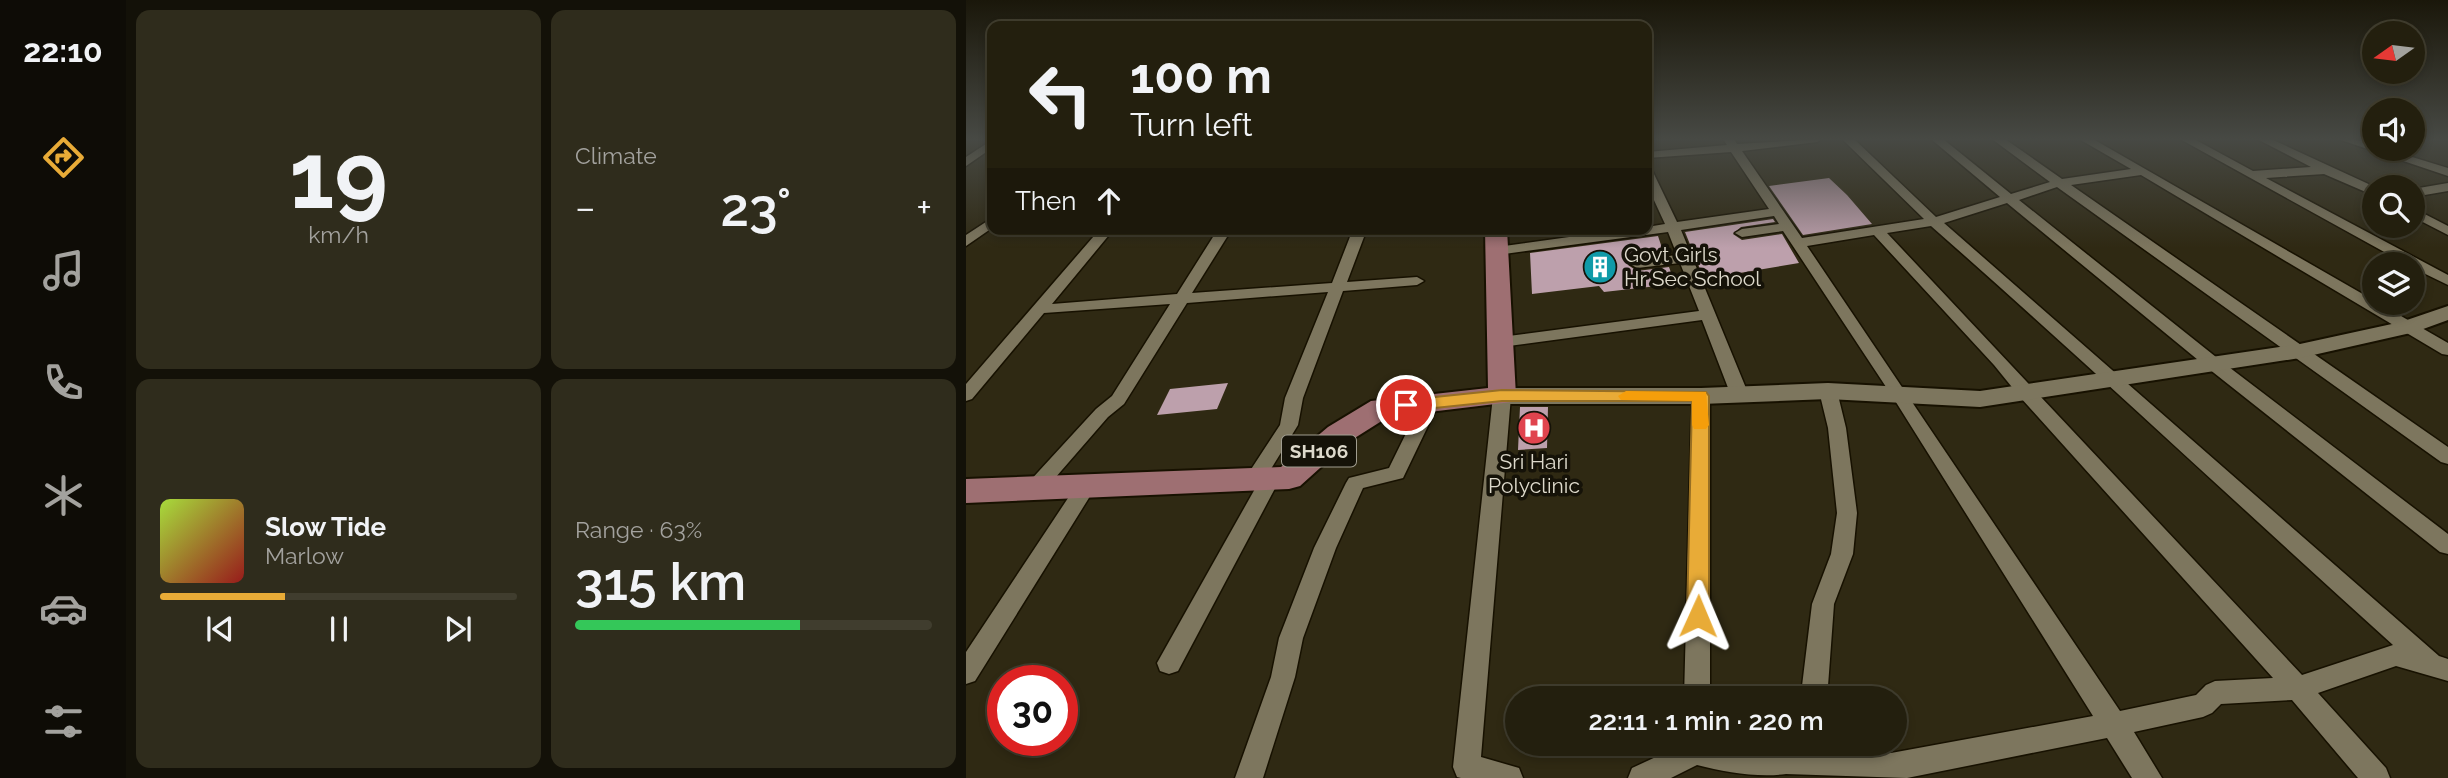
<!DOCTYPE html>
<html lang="en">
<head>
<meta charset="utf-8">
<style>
	body { margin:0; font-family:Raleway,sans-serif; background:#2f2c1c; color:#f1f3f6; height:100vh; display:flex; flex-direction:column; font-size:26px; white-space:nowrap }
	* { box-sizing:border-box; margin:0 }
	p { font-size:23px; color:#a3a29e }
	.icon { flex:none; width:38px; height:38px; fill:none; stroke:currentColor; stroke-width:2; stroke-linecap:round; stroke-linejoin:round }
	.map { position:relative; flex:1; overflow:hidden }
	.side { display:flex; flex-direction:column; gap:10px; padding:10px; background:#131108; width:840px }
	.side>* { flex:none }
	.hud { position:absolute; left:21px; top:21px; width:665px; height:214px; border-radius:14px; box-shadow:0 4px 10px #0003,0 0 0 2px #403d2e; background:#231f0e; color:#f1f3f6; overflow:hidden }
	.needle { width:46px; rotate:256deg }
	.buttons { position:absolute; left:1396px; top:21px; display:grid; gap:14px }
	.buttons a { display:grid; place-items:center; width:63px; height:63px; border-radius:50%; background:#231f0e; box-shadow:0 4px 10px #0003,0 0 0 2px #403d2e; font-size:35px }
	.speed { position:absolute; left:21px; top:665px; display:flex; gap:14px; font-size:35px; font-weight:700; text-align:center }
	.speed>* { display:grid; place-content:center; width:91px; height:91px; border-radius:50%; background:#231f0e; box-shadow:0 4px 10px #0003,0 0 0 2px #403d2e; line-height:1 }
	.speed .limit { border:10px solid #d22; background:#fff; color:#111 }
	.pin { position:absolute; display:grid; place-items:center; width:60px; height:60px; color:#fff; margin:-30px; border:4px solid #fff; border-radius:50%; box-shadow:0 2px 7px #0007 }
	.me { position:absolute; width:77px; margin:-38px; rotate:1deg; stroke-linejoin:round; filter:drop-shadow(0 0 5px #0008) }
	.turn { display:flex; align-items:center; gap:24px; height:147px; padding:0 28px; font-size:32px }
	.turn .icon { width:91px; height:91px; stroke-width:2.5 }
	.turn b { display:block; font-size:49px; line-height:60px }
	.then { display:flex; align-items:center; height:66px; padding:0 28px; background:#0003; gap:14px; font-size:26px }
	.big { font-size:52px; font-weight:600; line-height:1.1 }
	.side .widget { flex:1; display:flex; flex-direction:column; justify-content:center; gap:10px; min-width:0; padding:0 24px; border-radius:14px; background:#2f2c1c }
	.side .dial { align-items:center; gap:0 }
	.dial b { font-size:91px; line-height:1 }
	.song { display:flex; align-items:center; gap:21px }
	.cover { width:84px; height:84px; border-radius:10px; background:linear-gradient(135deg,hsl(80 70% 55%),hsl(0 70% 35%)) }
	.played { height:7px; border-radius:4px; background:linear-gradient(90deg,#e8ab37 35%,#403d2e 35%) }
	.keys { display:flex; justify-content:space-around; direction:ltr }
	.heat { display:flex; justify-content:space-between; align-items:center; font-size:38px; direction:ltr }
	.charge { height:10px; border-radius:5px; background:linear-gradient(90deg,#34c759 63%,#403d2e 0) }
	.side .tiles { flex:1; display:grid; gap:10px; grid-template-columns:repeat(2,1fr) }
	.trip { position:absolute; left:539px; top:686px; width:402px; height:70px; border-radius:35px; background:#231f0e; box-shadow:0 4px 10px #0003,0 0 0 2px #403d2e; font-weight:600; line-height:70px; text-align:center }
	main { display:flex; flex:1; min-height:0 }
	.tab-bar { display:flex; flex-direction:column; width:126px; justify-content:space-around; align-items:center; background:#0e0c06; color:#a3a29e }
	.tab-bar .icon { width:49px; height:49px }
	.tab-bar .active { color:#e8ab37 }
	.tab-bar b { font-size:32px; color:#f1f3f6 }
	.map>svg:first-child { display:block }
	.building { fill:#bda0ac }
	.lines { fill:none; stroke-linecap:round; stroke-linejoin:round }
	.street-casing { stroke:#171100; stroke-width:3 }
	.secondary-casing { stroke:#171100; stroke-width:4 }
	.primary-casing { stroke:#171100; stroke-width:4 }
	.street { fill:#7d765e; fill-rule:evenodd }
	.secondary { fill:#7d765e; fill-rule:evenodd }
	.primary { fill:#9e6f72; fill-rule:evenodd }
	.route { fill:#e8ab37; stroke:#976f24; stroke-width:2 }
	.slow { fill:#f59e0b }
	.labels { text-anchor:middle; stroke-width:7; stroke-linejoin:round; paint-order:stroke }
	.shield { fill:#151208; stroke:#a19d90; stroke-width:2 }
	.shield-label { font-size:19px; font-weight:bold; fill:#ddd9cb }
	.poi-label { font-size:21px; fill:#ddd9cb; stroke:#151208; text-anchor:start }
</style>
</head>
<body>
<main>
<nav class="tab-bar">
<b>22:10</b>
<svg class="icon active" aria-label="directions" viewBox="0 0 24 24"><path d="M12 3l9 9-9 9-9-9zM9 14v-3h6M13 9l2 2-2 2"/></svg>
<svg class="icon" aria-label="music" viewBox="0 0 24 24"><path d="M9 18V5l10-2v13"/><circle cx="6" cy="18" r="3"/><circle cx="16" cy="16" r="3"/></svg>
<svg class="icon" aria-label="phone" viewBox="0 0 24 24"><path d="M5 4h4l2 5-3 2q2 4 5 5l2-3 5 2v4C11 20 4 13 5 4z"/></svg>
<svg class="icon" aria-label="climate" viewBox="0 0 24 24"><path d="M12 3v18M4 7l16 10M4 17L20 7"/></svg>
<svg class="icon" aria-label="car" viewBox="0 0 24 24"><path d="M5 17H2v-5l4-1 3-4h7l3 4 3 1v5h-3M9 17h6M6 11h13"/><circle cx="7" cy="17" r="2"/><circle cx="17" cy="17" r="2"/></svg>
<svg class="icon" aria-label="filters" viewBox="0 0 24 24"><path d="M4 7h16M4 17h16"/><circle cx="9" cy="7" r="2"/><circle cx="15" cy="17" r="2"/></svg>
</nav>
<section class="side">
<div class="tiles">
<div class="widget dial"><b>19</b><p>km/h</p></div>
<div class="widget"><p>Climate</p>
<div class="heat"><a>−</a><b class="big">23°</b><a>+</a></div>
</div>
<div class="widget">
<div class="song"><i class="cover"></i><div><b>Slow Tide</b><p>Marlow</p></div></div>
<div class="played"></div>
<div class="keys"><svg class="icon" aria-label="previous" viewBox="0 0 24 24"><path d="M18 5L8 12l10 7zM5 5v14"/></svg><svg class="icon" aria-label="pause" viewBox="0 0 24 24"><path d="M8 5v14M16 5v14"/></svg><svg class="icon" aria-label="next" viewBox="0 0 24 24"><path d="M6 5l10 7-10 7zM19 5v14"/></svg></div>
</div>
<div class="widget"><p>Range · 63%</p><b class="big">315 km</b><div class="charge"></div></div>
</div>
</section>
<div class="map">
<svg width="1482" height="778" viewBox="0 0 1482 778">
	<rect width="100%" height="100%" fill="#2f2913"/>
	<path class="building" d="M863,178L881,195L906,224L837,235L803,186Z
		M807,219L809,222L775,227L767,234L776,240L816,234L833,263L738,279L719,232Z
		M692,236L698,254L671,257L662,265L671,271L703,267L709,284L638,292L633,286L566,294L564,253Z
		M262,383L251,409L191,415L204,389Z
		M554,407H582L581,448L552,450Z"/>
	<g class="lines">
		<defs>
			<path id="street" d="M757,139H768L771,144L856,139L851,142L776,151L836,238L958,219L876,139H888L970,217L1034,197L965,139H977L1045,194L1084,182L1026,139H1039L1096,179L1165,169L1113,139H1127L1482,343V355L1476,354L1175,175L1105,185L1482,447V464L1475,462L1091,187L1053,200L1255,361L1482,534V554L1474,552L1243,369L1041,203L978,223L1473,656L1482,659V681L1430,666L1352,693L1420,768L1424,778H1392L1326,700L1255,704L1246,713L1237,717L1168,732L1196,778H1166L1141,738L941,778L820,774C792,778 759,772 731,765L705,778H662L666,768L718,744H750L795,754L804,744H833L831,748L925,753L1127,716L928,399L817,231L776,237L769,233L776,229L813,224L808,216L715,230L782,393L779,397L773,399L764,393L736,320L535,347L527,342L535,337L733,311L714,263L671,268L664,264L671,260L711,255L702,232L531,255L524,251L531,247L661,229H681V227L699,224L681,185V168L687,172L711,222L803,209L765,152L681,158V152L761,145ZM965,226C1121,363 1273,506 1427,645L1336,675L921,233ZM908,235L1028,365L1054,397L1307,678L1249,681L1240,685L1230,695L1154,711L841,246Z
				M1214,139H1228L1287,171L1345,167L1291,139H1305L1409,187V196L1358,174L1300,178L1482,275V285L1447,268V264H1440Z
				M1372,139H1389L1409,145V149H1420L1482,168V176Z
				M26,140V148L0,166V157Z
				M1482,183V191L1447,197V189Z
				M1447,208L1482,226V235L1447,217Z
				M26,218V228L0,246V235Z
				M134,229H148L86,304L211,294L252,229H266L226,293L366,283L387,229H401L381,282L451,277L458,281L451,285L377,291L337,398L332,425L303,472L311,474L314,479L212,671L203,674L194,671L191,663L290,487L281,485L278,480L314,425L319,398L362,292L221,303L158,404L142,417L76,493L69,495L62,493L59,488L62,483L130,409L146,396L204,304L78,313L6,399L0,401V384Z
				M862,385L871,391L880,428L891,513L887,554L868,604L862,686L857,698H831L836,686L846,604L865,554L871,513L862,428L853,391Z
				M536,390L545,396L515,757L553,768L557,778H495L491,777L487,767L527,396Z
				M735,390L744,396V698H718L726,396Z
				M464,397L473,403L437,478L397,488L370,548L337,638L329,677L297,778H269L305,677L313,638L348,548L380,483L383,478L423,468L455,403Z
				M119,481L126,483L129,488L126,493L9,681L0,684V652L112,483Z"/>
			<path id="secondary" d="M1482,306V320L1449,332L1334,358L1014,407L862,399L735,404H536L527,402L524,396L527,390L536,388H735L862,383L1014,391L1334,344L1435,322Z"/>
			<path id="primary" d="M519,229H541L550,396L546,402L422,417L384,441L334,486L323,489L0,503V479L315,467L362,427L405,401L522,388Z"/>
		</defs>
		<use href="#street" class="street-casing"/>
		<use href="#secondary" class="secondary-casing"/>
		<use href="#primary" class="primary-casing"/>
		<use href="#street" class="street"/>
		<use href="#secondary" class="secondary"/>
		<use href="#primary" class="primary"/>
	</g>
	<linearGradient id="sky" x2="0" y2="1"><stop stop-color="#1a170a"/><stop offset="0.56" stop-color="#474944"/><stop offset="1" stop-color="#474944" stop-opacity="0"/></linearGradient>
	<rect width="1482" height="248" fill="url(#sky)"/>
	<path class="route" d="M536,390L740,392L743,396V616L739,622L732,625L725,622L721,616L726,401H536L440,411L431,405L440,400Z"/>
	<path class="slow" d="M660,391L740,392L743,425L740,429H728L726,425V401L655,400L652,396Z"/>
	<defs>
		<symbol id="building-disc" viewBox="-11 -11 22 22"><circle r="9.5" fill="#0f9aa8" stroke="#151208"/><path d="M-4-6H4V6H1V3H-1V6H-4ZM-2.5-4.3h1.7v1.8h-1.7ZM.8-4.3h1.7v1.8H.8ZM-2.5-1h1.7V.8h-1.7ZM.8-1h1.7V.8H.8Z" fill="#fff"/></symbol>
		<symbol id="hospital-disc" viewBox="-11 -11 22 22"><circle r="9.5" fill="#e0444e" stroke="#151208"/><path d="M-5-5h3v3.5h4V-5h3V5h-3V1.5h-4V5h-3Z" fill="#fff"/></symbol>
	</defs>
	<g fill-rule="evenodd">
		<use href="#building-disc" x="615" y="248" width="38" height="38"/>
		<use href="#hospital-disc" x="549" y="409" width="38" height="38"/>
	</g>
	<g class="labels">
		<rect class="shield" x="316" y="435.5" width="74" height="31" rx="5"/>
		<g class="shield-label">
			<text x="353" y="458">SH106</text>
		</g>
		<g class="poi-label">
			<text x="658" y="262">Govt Girls<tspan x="658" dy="24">Hr Sec School</tspan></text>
			<text x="568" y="469" text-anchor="middle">Sri Hari<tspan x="568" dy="24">Polyclinic</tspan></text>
		</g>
	</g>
</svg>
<div class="buttons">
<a><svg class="needle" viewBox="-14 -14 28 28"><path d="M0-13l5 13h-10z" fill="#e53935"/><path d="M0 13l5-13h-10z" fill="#a3a29e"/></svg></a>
<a><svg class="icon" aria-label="sound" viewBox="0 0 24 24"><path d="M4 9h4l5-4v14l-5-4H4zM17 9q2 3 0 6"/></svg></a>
<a><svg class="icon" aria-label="search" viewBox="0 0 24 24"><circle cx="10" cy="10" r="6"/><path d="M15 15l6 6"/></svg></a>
<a><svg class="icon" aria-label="layers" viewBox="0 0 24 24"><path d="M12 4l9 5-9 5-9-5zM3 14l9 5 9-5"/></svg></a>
</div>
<div class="speed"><div class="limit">30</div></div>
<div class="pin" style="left:440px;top:405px;background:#d93025"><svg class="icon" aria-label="arrive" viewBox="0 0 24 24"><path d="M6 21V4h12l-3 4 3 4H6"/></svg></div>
<svg class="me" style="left:732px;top:616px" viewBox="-20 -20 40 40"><path d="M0-17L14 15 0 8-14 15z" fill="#e8ab37" stroke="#fff" stroke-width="4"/></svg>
<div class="trip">22:11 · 1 min · 220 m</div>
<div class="hud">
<div class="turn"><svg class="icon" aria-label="left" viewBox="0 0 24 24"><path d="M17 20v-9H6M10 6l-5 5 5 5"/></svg><div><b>100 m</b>Turn left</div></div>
<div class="then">Then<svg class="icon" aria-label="ahead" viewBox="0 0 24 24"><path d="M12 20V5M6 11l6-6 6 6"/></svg></div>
</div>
</div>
</main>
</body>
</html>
